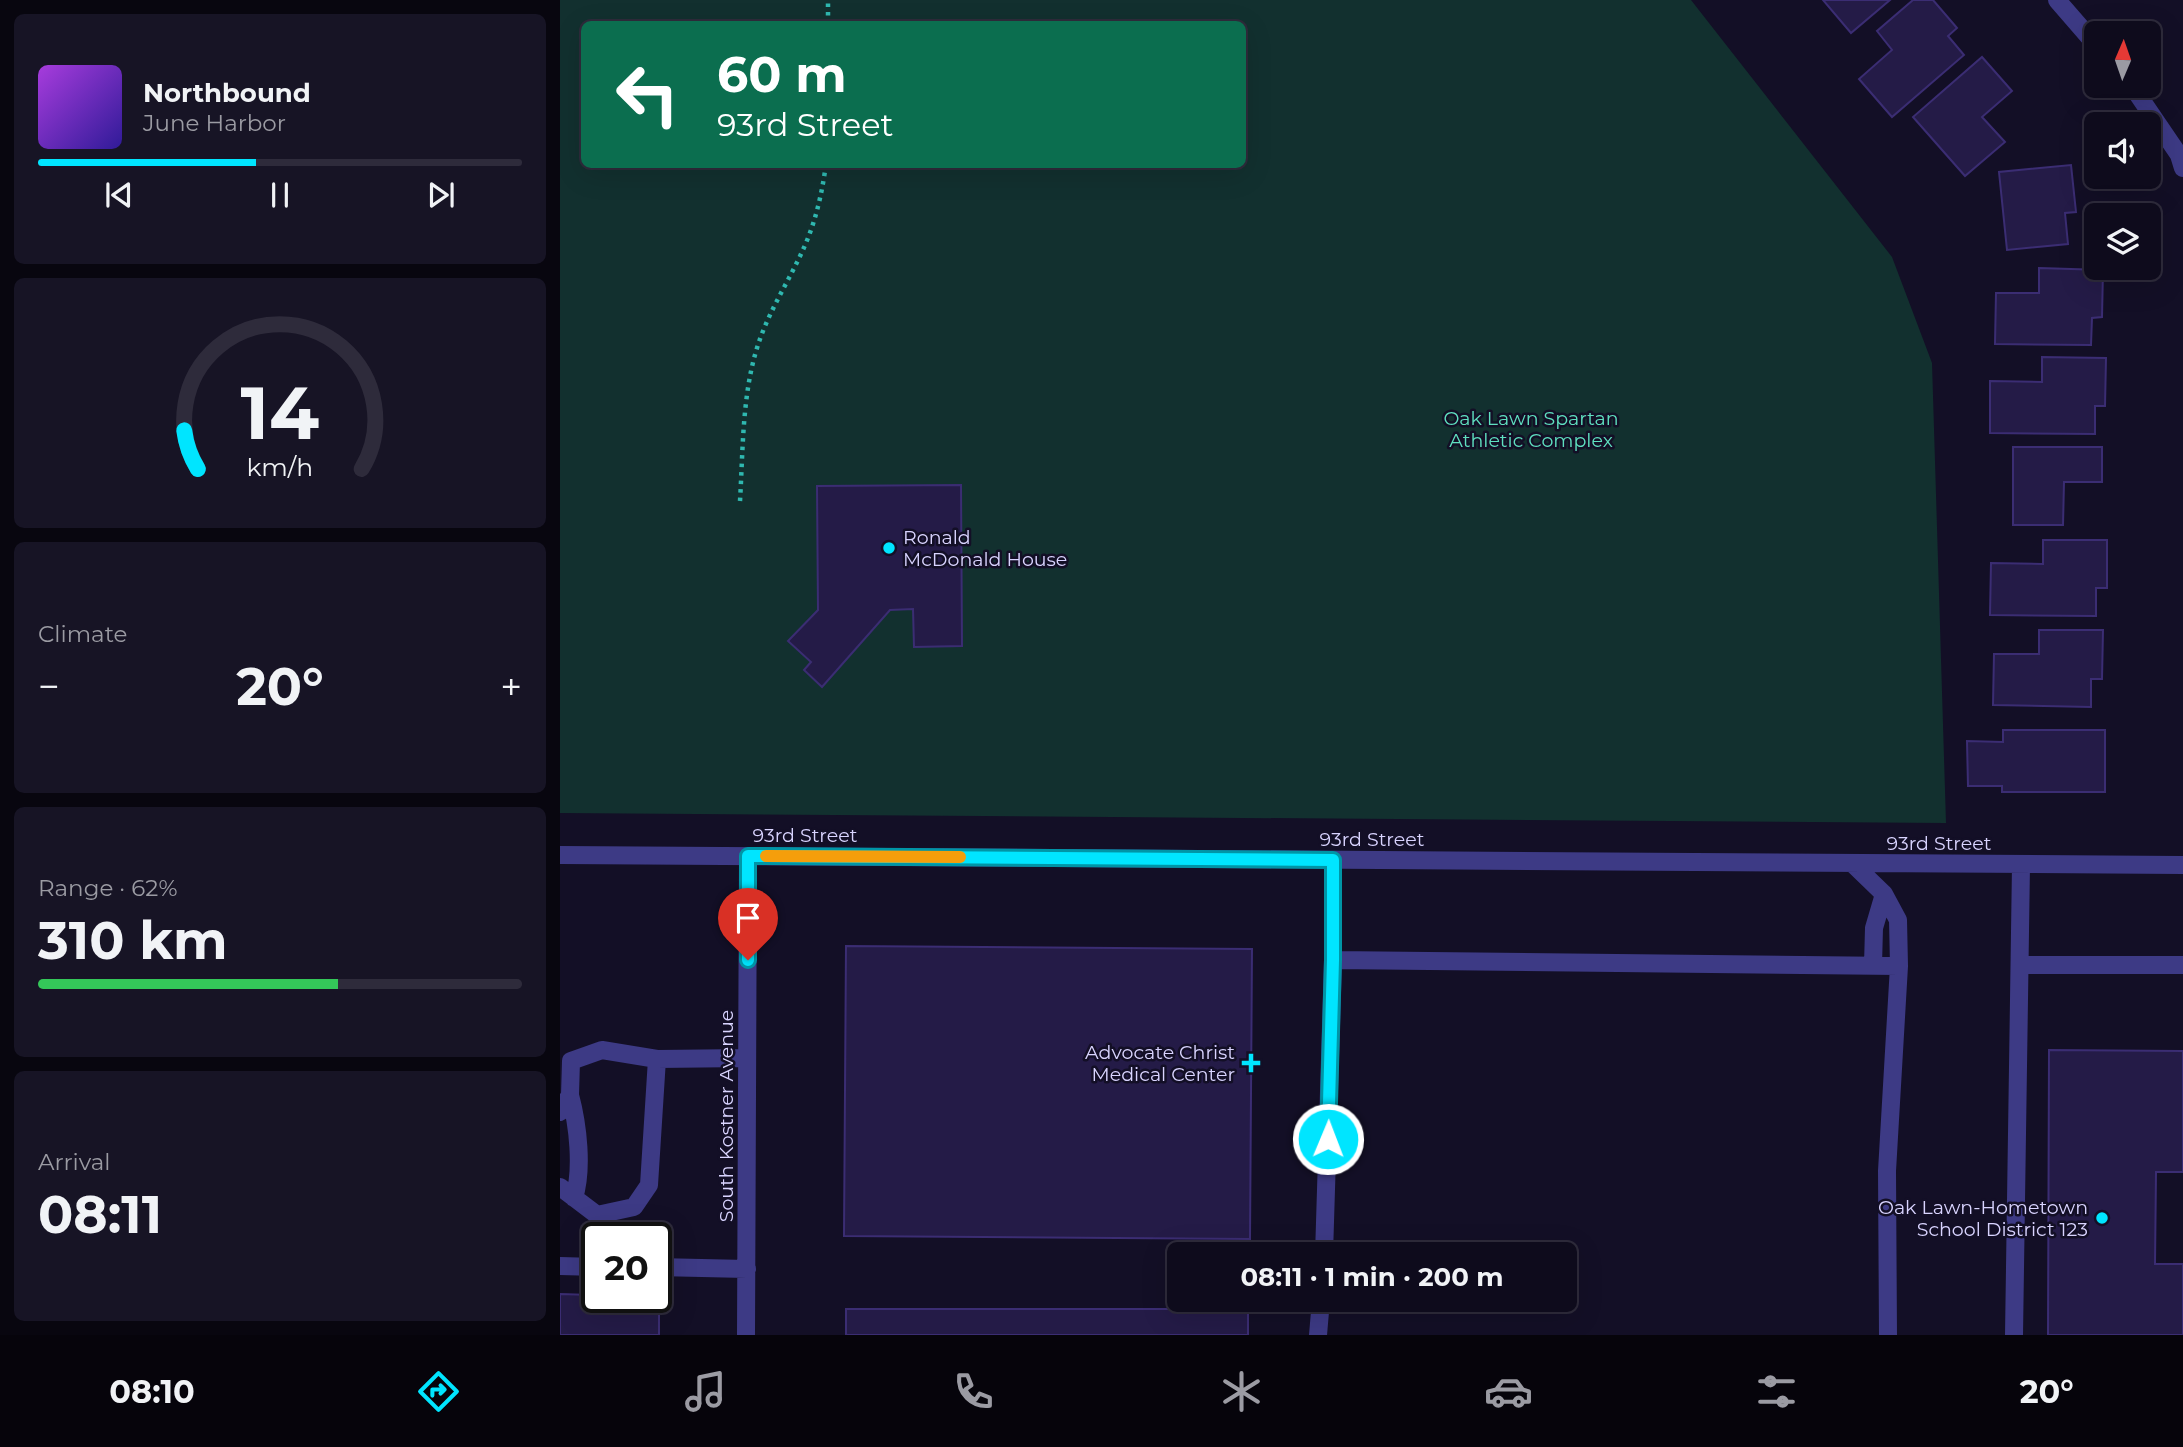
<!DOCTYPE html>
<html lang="en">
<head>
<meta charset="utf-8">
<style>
	body { margin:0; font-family:Montserrat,sans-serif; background:#171425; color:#f1f3f6; height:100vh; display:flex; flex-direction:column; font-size:26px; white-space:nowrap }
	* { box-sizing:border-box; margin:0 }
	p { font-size:23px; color:#9b9ba3 }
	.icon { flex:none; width:38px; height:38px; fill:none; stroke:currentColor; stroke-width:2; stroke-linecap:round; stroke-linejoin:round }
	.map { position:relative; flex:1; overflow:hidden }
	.details { display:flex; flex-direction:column; gap:14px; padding:14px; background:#08060f; width:560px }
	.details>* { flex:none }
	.guide { position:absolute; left:21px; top:21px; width:665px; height:147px; border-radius:10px; box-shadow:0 7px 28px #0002,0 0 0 2px #2e2b3b; background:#0b6e4f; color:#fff; overflow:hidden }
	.needle { width:46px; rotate:2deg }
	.buttons { position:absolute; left:1524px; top:21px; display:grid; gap:14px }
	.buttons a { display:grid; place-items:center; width:77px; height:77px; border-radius:10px; background:#0e0b1c; box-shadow:0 7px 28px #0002,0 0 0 2px #2e2b3b; font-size:35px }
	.speed { position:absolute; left:21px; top:1222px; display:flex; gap:14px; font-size:35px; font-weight:700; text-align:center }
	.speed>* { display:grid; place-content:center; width:91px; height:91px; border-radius:50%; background:#0e0b1c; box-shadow:0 7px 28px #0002,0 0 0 2px #2e2b3b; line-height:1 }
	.speed .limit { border:4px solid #111; border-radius:10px; background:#fff; color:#111 }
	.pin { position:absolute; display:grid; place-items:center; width:60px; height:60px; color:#fff; margin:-72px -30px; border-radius:50% 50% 50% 0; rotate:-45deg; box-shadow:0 0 7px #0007 }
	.pin .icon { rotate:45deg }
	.me { position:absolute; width:77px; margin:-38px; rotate:1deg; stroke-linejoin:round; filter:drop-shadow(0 0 5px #0008) }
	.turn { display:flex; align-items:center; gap:24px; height:147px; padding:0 21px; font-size:32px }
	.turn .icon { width:91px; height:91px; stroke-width:2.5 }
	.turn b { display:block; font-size:49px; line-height:60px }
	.big { font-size:52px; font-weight:700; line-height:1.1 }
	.details .widget { flex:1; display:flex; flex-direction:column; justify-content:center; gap:10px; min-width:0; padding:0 24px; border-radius:10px; background:#171425 }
	.details .dial { align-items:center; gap:0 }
	.dial svg { height:182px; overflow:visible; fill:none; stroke:#2e2b3b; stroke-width:7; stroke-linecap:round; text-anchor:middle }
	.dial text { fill:#f1f3f6; stroke:none }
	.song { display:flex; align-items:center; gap:21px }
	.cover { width:84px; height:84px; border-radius:10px; background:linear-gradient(135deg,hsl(280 70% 55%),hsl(250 70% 35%)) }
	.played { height:7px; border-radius:4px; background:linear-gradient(90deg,#00e5ff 45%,#2e2b3b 45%) }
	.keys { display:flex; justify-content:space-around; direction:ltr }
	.heat { display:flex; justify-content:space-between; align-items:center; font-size:38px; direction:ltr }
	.charge { height:10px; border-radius:5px; background:linear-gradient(90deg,#34c759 62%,#2e2b3b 0) }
	.trip { position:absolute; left:607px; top:1242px; width:410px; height:70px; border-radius:10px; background:#0e0b1c; box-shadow:0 7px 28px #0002,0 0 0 2px #2e2b3b; font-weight:700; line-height:70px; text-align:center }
	.tab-bar { display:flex; height:112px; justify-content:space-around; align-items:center; background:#06040b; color:#9b9ba3 }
	.tab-bar .icon { width:49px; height:49px }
	.tab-bar .on { color:#00e5ff }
	.tab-bar b { font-size:32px; color:#f1f3f6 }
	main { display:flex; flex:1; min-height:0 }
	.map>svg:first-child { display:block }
	.green { fill:#12302f; fill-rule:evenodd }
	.building { fill:#241b47; stroke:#3b2d73; stroke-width:2 }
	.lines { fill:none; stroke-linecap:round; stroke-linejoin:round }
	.path { stroke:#2fb8b0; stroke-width:4.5; stroke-dasharray:3.5 5; stroke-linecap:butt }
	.minor { stroke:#3d3a85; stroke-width:18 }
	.route-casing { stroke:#0095a6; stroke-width:18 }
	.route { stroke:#00e5ff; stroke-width:12 }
	.slow { stroke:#f59e0b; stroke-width:12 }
	.poi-dot { fill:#00e5ff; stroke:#130f26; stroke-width:2.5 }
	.labels { text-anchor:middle; stroke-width:5; stroke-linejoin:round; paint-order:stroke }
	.park-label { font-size:19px; fill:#5fe0c0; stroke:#130f26 }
	.poi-label { font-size:19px; fill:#d9d4ff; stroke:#130f26; text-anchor:end }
	.street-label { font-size:19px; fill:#d9d4ff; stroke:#130f26 }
</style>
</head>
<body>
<main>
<section class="details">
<div class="widget">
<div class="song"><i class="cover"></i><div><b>Northbound</b><p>June Harbor</p></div></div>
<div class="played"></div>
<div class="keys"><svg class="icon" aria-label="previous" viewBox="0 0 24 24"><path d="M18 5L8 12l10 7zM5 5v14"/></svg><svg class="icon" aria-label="pause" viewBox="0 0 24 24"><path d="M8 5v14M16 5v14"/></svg><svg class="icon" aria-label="next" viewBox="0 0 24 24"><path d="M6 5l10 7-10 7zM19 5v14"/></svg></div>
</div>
<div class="widget dial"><svg viewBox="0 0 100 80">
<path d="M14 69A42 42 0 1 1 86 69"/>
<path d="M14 69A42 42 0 0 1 8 52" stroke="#00e5ff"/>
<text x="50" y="56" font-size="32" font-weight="700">14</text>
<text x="50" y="72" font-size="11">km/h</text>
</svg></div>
<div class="widget"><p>Climate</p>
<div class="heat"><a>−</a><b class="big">20°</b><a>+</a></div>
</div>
<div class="widget"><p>Range · 62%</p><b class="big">310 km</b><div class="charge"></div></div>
<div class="widget"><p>Arrival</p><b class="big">08:11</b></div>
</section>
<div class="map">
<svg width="1623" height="1335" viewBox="0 0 1623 1335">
	<rect width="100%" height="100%" fill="#130f26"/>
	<path class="green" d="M0,0H1131L1332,257L1372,363L1386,823L0,813ZM24,24H682V164H24Z"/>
	<path class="building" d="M1263,0H1330L1291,33Z
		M1353,0H1373L1397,28L1388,36L1404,55L1332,117L1299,79L1332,50L1317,31Z
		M1422,57L1452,91L1422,117L1445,142L1405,176L1353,117Z
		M1511,165L1516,212L1505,213L1508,244L1447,250L1439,172Z
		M1479,268L1543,270L1542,317L1532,318L1531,345L1435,344L1436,293H1479Z
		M1482,357L1546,358L1545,406H1535V434L1430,433V381L1482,382Z
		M1453,447H1542V482H1504L1503,525H1453Z
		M401,485L402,646L354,647L353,609L330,610L262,687L244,670L251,662L228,641L258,610L257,486Z
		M1483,540H1547V588H1536V616L1430,615L1431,563L1483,564Z
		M1479,630H1543L1542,679H1531V707L1433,705L1434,654H1479Z
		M1443,730H1545V792H1442V786H1408L1407,741L1443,742Z
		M286,946L692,949L690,1239L284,1236Z
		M1489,1050L1623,1051V1172H1596L1595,1264H1623V1335H1488Z
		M0,1294L96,1297V1294H99V1335H0Z
		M286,1309H688V1335H286Z"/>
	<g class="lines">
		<path class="path" d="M268,24V0
			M180,501C183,451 182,396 197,348C210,305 238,269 252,227C259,206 263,186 266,164"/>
		<path class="minor" d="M1497,0L1536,45
			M1572,86L1619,155L1623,168
			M0,855L1623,865
			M773,860V960
			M1293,864L1324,894L1338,920L1339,966L1327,1171L1328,1335
			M1313,965L1314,928L1324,894
			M1460,965H1623
			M10,1095C18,1125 23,1169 14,1198
			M0,1112L10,1095L11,1061L42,1050L97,1059L187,1058
			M0,1187L37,1215L74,1207L89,1185L97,1059
			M764,1255L773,960L1339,966
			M0,1266L37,1267
			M96,1267L187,1269
			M186,1335L188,856
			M758,1335L761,1300
			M1454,1335L1461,865"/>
	</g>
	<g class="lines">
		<defs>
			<path id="route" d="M188,960V856L773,860V960L768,1139"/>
		</defs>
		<use href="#route" class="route-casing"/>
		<use href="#route" class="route"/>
		<path class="slow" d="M206,856L400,857"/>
	</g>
	<g class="poi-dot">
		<circle cx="329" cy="548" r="7"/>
		<path d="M687.5 1052.5h7v7h7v7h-7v7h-7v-7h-7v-7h7z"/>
		<circle cx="1542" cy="1218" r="7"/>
	</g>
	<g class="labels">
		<g class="park-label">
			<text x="971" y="425">Oak Lawn Spartan<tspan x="971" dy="22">Athletic Complex</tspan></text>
		</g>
		<g class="poi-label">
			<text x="343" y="544" text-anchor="start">Ronald<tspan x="343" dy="22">McDonald House</tspan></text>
			<text x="675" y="1059">Advocate Christ<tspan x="675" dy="22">Medical Center</tspan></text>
			<text x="1528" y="1214">Oak Lawn-Hometown<tspan x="1528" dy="22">School District 123</tspan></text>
		</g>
		<g class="street-label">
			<text x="245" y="842">93rd Street</text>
			<text x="812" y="846">93rd Street</text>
			<text x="1379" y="850">93rd Street</text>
			<text transform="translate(166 1116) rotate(-90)" y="7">South Kostner Avenue</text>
		</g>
	</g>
</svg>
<div class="buttons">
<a><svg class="needle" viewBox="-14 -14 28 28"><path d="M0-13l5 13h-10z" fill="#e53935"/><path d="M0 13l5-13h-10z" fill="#9b9ba3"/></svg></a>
<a><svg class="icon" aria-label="sound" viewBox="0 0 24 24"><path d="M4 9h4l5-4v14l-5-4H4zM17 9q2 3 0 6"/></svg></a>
<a><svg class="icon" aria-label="layers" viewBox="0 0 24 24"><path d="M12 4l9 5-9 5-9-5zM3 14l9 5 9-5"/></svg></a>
</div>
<div class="speed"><div class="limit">20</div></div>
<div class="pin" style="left:188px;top:960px;background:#d93025"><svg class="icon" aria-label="arrive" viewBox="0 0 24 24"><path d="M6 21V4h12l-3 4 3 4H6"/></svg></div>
<svg class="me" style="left:768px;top:1139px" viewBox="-20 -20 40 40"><circle r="17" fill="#00e5ff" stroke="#fff" stroke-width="3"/><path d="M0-11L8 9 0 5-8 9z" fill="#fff"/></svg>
<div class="trip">08:11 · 1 min · 200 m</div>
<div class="guide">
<div class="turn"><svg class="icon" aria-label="left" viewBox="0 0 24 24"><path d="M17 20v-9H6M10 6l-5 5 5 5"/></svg><div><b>60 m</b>93rd Street</div></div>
</div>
</div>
</main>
<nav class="tab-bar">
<b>08:10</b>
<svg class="icon on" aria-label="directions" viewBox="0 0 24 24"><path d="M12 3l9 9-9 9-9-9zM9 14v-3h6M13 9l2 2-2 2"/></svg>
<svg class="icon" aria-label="music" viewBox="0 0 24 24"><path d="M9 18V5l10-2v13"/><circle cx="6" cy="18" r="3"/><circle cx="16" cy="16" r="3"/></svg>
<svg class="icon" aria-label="phone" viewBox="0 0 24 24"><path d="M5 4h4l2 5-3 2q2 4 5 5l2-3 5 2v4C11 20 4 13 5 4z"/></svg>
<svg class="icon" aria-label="climate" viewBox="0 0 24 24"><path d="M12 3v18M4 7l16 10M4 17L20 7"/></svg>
<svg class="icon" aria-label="car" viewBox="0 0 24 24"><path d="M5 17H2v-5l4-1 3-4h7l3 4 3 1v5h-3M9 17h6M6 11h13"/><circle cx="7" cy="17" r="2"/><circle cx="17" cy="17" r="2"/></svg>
<svg class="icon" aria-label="filters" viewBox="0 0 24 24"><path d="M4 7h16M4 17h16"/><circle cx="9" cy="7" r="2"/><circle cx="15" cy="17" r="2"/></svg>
<b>20°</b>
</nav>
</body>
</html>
